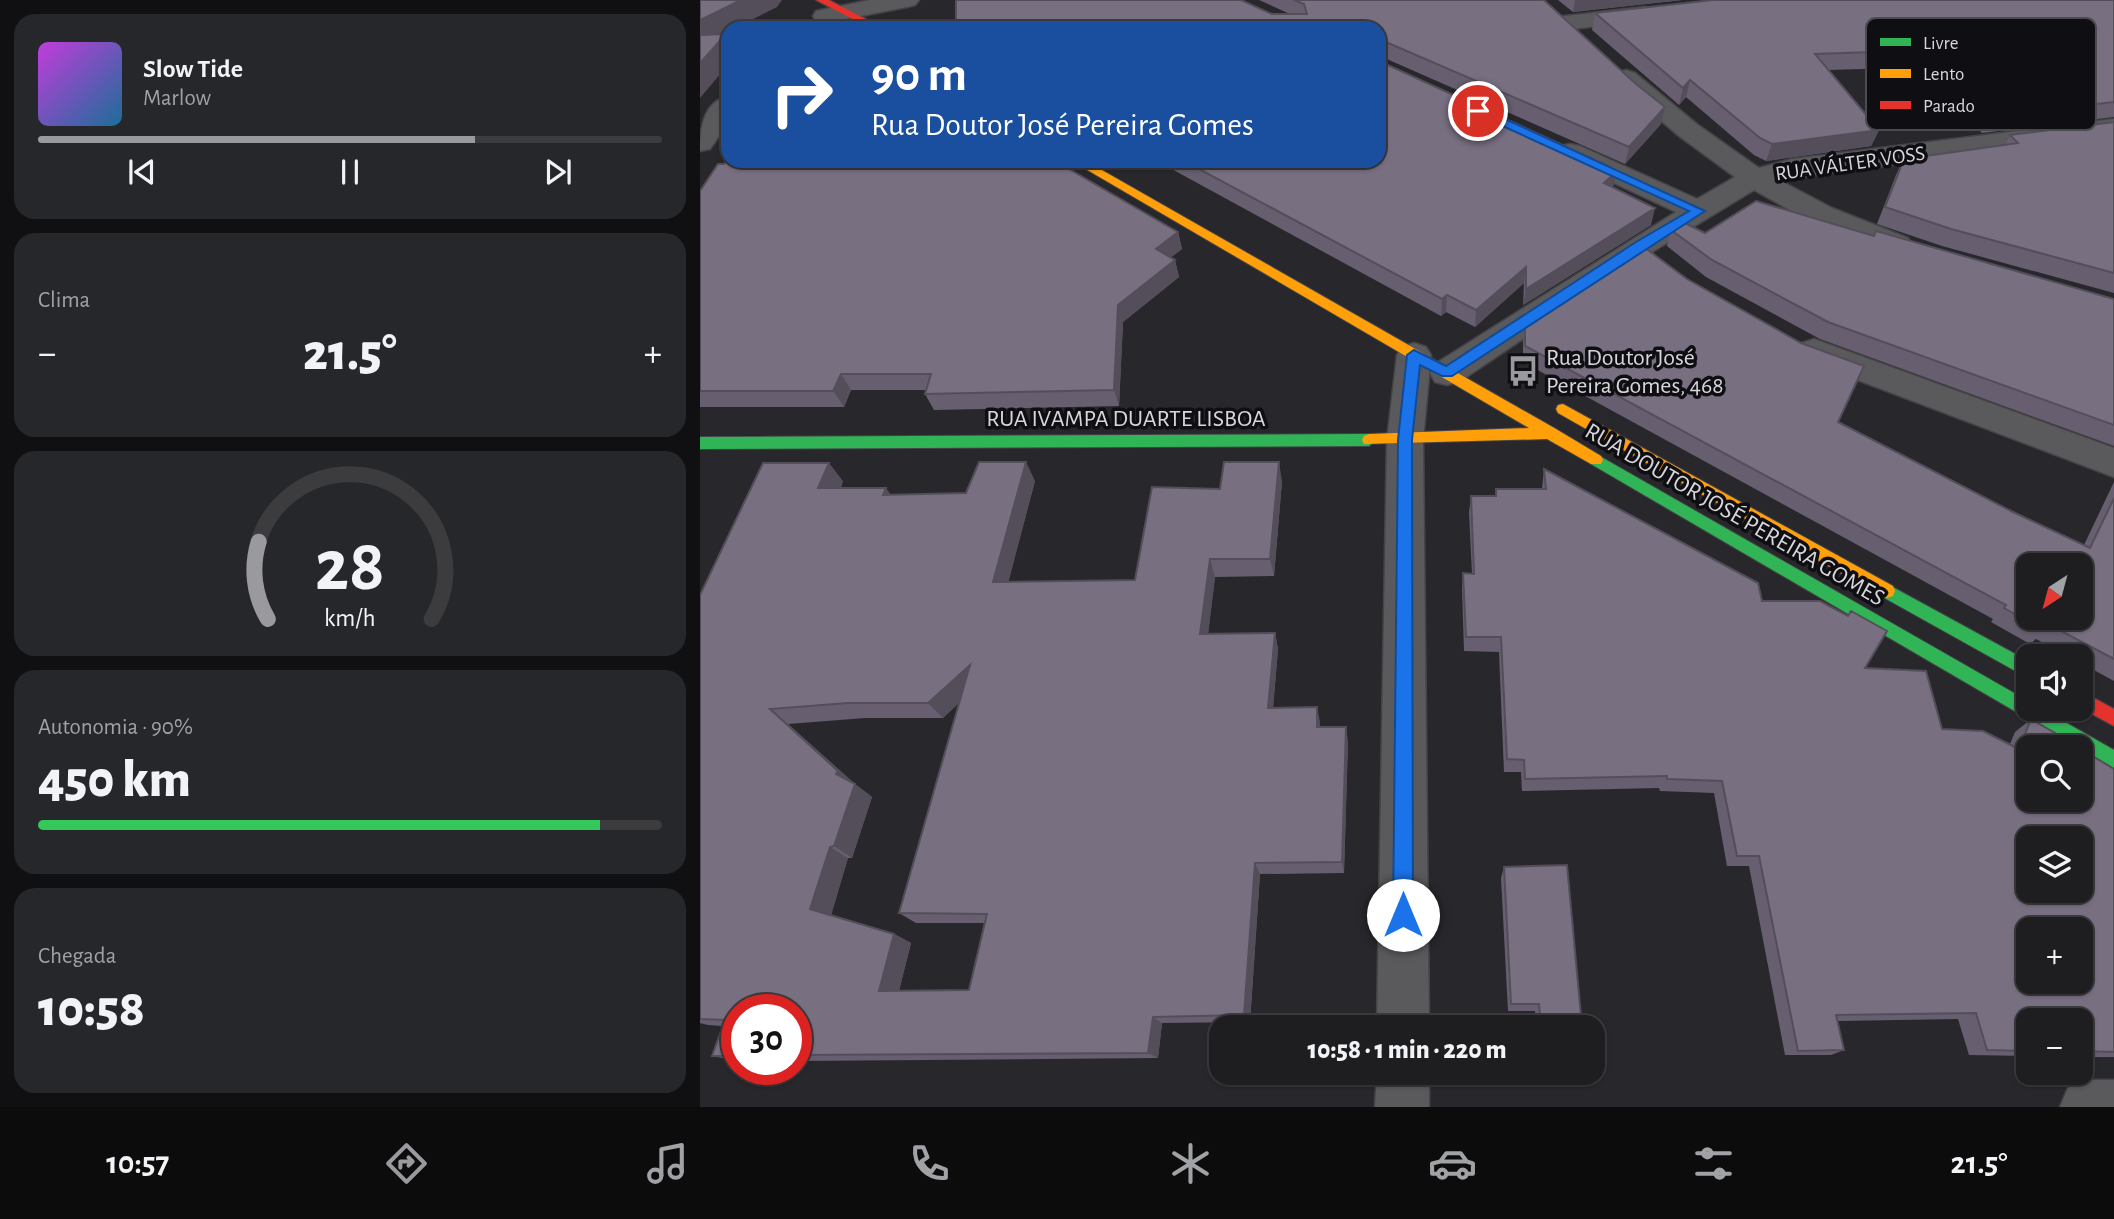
<!DOCTYPE html>
<html lang="pt">
<head>
<meta charset="utf-8">
<style>
	body { margin:0; font-family:"Alegreya Sans",sans-serif; background:#26272a; color:#f1f3f6; height:100vh; display:flex; flex-direction:column; font-size:26px; white-space:nowrap }
	* { box-sizing:border-box; margin:0 }
	p { font-size:23px; color:#a1a2a5 }
	.icon { flex:none; width:38px; height:38px; fill:none; stroke:currentColor; stroke-width:2; stroke-linecap:round; stroke-linejoin:round }
	.map { position:relative; flex:1; overflow:hidden }
	.details { display:flex; flex-direction:column; gap:14px; padding:14px; background:#101012; width:700px }
	.details>* { flex:none }
	.hud { position:absolute; left:21px; top:21px; width:665px; height:147px; border-radius:21px; box-shadow:0 2px 5px #0004,0 0 0 2px #3c3c3f; background:#1a4fa0; color:#fff; overflow:hidden }
	.needle { width:46px; rotate:216deg }
	.tools { position:absolute; left:1316px; top:553px; display:grid; gap:14px }
	.tools a { display:grid; place-items:center; width:77px; height:77px; border-radius:14px; background:#1e1e21; box-shadow:0 2px 5px #0004,0 0 0 2px #3c3c3f; font-size:35px }
	.speed { position:absolute; left:21px; top:994px; display:flex; gap:14px; font-size:35px; font-weight:700; text-align:center }
	.speed>* { display:grid; place-content:center; width:91px; height:91px; border-radius:50%; background:#1e1e21; box-shadow:0 2px 5px #0004,0 0 0 2px #3c3c3f; line-height:1 }
	.speed .limit { border:10px solid #d22; background:#fff; color:#111 }
	.pin { position:absolute; display:grid; place-items:center; width:60px; height:60px; color:#fff; margin:-30px; border:4px solid #fff; border-radius:50%; box-shadow:0 2px 7px #0007 }
	.me { position:absolute; width:77px; margin:-38px; rotate:0deg; stroke-linejoin:round; filter:drop-shadow(0 0 5px #0008) }
	.turn { display:flex; align-items:center; gap:24px; height:147px; padding:0 35px; font-size:32px }
	.turn .icon { width:91px; height:91px; stroke-width:2.5 }
	.turn b { display:block; font-size:49px; line-height:60px }
	.big { font-size:52px; font-weight:800; line-height:1.1 }
	.details .card { flex:1; display:flex; flex-direction:column; justify-content:center; gap:10px; min-width:0; padding:0 24px; border-radius:21px; background:#26272a }
	.details .dial { align-items:center; gap:0 }
	.dial svg { height:182px; overflow:visible; fill:none; stroke:#3c3c3f; stroke-width:7; stroke-linecap:round; text-anchor:middle }
	.dial text { fill:#f1f3f6; stroke:none }
	.song { display:flex; align-items:center; gap:21px }
	.cover { width:84px; height:84px; border-radius:10px; background:linear-gradient(135deg,hsl(290 70% 55%),hsl(200 70% 35%)) }
	.played { height:7px; border-radius:4px; background:linear-gradient(90deg,#99999e 70%,#3c3c3f 70%) }
	.keys { display:flex; justify-content:space-around; direction:ltr }
	.heat { display:flex; justify-content:space-between; align-items:center; font-size:38px; direction:ltr }
	.charge { height:10px; border-radius:5px; background:linear-gradient(90deg,#34c759 90%,#3c3c3f 0) }
	.trip { position:absolute; left:509px; top:1015px; width:396px; height:70px; border-radius:21px; background:#1e1e21; box-shadow:0 2px 5px #0004,0 0 0 2px #3c3c3f; font-weight:800; line-height:70px; text-align:center }
	.tab-bar { display:flex; height:112px; justify-content:space-around; align-items:center; background:#0c0c0d; color:#a1a2a5 }
	.tab-bar .icon { width:49px; height:49px }
	.tab-bar .current { color:#99999e }
	.tab-bar b { font-size:32px; color:#f1f3f6 }
	main { display:flex; flex:1; min-height:0 }
	.map>svg:first-child { display:block }
	.lines { fill:none; stroke-linecap:round; stroke-linejoin:round }
	.street-casing { stroke:#444448; stroke-width:3 }
	.fast-casing { stroke:#444448; stroke-width:2 }
	.slow-casing { stroke:#444448; stroke-width:2 }
	.jam-casing { stroke:#444448; stroke-width:2 }
	.street { fill:#5a5a5d; fill-rule:evenodd }
	.fast { fill:#30b455; fill-rule:evenodd }
	.slow { fill:#ff9f0a; fill-rule:evenodd }
	.jam { fill:#e5322d; fill-rule:evenodd }
	.wall { fill:#675f6f; fill-rule:evenodd }
	.shaded-wall { fill:#544e5a }
	.building { fill:#786f81; stroke:#544e5a; stroke-width:2; fill-rule:evenodd }
	.route { fill:#1a73e8; stroke:#114b97; stroke-width:2 }
	.labels { text-anchor:middle; stroke-width:7; stroke-linejoin:round; paint-order:stroke }
	.far-street-label { font-size:21px; fill:#d6d6db; stroke:#0f0f13 }
	.poi-label { font-size:24px; fill:#d6d6db; stroke:#0f0f13; text-anchor:start }
	.street-label { font-size:24px; fill:#d6d6db; stroke:#0f0f13 }
	.key { fill:#0f0f13; stroke:#4b4b4f; stroke-width:2 }
	.key-label { font-size:19px; fill:#d6d6db }
</style>
</head>
<body>
<main>
<section class="details">
<div class="card">
<div class="song"><i class="cover"></i><div><b>Slow Tide</b><p>Marlow</p></div></div>
<div class="played"></div>
<div class="keys"><svg class="icon" aria-label="previous" viewBox="0 0 24 24"><path d="M18 5L8 12l10 7zM5 5v14"/></svg><svg class="icon" aria-label="pause" viewBox="0 0 24 24"><path d="M8 5v14M16 5v14"/></svg><svg class="icon" aria-label="next" viewBox="0 0 24 24"><path d="M6 5l10 7-10 7zM19 5v14"/></svg></div>
</div>
<div class="card"><p>Clima</p>
<div class="heat"><a>−</a><b class="big">21.5°</b><a>+</a></div>
</div>
<div class="card dial"><svg viewBox="0 0 100 80">
<path d="M14 69A42 42 0 1 1 86 69"/>
<path d="M14 69A42 42 0 0 1 10 35" stroke="#99999e"/>
<text x="50" y="56" font-size="32" font-weight="700">28</text>
<text x="50" y="72" font-size="11">km/h</text>
</svg></div>
<div class="card"><p>Autonomia · 90%</p><b class="big">450 km</b><div class="charge"></div></div>
<div class="card"><p>Chegada</p><b class="big">10:58</b></div>
</section>
<div class="map">
<svg width="1414" height="1107" viewBox="0 0 1414 1107">
	<rect width="100%" height="100%" fill="#28282c"/>
	<g class="lines">
		<defs>
			<path id="street" d="M170,0H219L215,5L207,7L125,23L116,21L113,16L116,11Z
				M945,7L953,9L957,14L953,19L865,30L856,28L853,23L856,18L865,16Z
				M926,70L935,73L998,125L1059,168L1092,159L1414,119V135L1079,180L1132,208L1208,238L1212,245L1208,252L1197,255L1186,252L1111,222L1054,190L952,252L759,382L747,385L735,382L730,373L735,364L976,212L860,158L856,152L860,146L870,144L880,146L997,199L1035,177L979,136L917,83L913,78L917,73Z
				M28,96V123L10,149L0,151C0,129 3,102 28,96Z
				M1114,339L1414,448V477L1102,359L1097,351L1102,343Z
				M714,343L726,347L731,355L723,440L729,1027H677L687,440L697,355L702,347Z
				M677,1073H729V1107H675Z
				M1387,1080H1414V1107H1360L1368,1088Z"/>
			<path id="fast" d="M669,434L676,440L669,446L0,449V437Z
				M896,454L1328,701V709H1342L1414,750V769L891,464L889,460L891,456Z
				M1187,584L1328,661V678L1181,596L1179,591L1181,586Z"/>
			<path id="slow" d="M372,161H386L856,429L901,456L903,460L901,464H891L847,439L664,444L662,440L664,436L669,434L829,428Z
				M863,404L1193,586L1195,591L1193,596L1187,598L1181,596L858,413L856,409L858,405Z"/>
			<path id="jam" d="M116,0H129L183,28H170Z
				M1381,691L1414,709V726L1381,708Z"/>
		</defs>
		<use href="#street" class="street-casing"/>
		<use href="#fast" class="fast-casing"/>
		<use href="#slow" class="slow-casing"/>
		<use href="#jam" class="jam-casing"/>
		<use href="#street" class="street"/>
		<use href="#fast" class="fast"/>
		<use href="#slow" class="slow"/>
		<use href="#jam" class="jam"/>
	</g>
	<path class="wall" d="M559,0H844L961,124L925,164L680,56H679V28H259L256,21L590,14Z
		M858,0H982L873,12Z
		M1414,0V117L1282,133L1225,74L1204,76L1196,68L1128,70L1179,130L1171,146L1066,161L1054,155L986,97L979,105L892,30L895,13Z
		M28,77V109L20,97Z
		M1414,122V293L1242,246L1177,224L1196,175L1204,159L1305,145L1310,135Z
		M457,161H679L910,170L913,188L951,225L823,305L824,283L775,327L746,312L741,316Z
		M24,164L478,232L482,249L470,258L475,260L479,277L423,322L419,406L234,410L225,394L226,390H151L144,407H0V191Z
		M971,230L1005,233L1173,236L1414,299V446L1120,339L1006,277L967,246Z
		M825,326L1138,422L1311,511L1384,545L1414,482V681L1381,663V656H1368L1336,639L1330,644L1291,622L1293,619L823,362V342Z
		M844,469L1062,601L1165,668L1242,729L1310,744L1315,732L1331,719L1414,769V1057H1381V1020H1328V1056L1269,1055L1258,1019L1138,1021L1144,1050L1131,1055H1085L1049,866H1027L1014,793L960,791L959,788L822,791L821,772H804L799,652L764,651L762,589L763,573L772,574L769,512L771,496H795L796,489H842Z
		M143,481L141,488L191,495L266,493L335,481L308,582L435,580L520,489L582,481L574,576L515,577L508,634L575,633L578,649L573,708L617,707L620,727L648,741L644,873L560,874L550,1022L462,1023L458,1058L96,1061V1010H37V1061L12,1056L22,1026L8,1025L0,1023V595ZM260,702L199,913L216,923H284L269,990L199,991L211,943L194,934L131,915L148,858H152L172,797L155,784L88,724L165,718H243Z
		M804,867L882,1027H836L835,1011H808L801,878Z"/>
	<path class="shaded-wall" d="M41,0H82L77,7L35,28H28V32L0,46V20Z
		M875,0H982L873,12Z
		M26,34L28,38V65L0,98V63Z
		M990,80L986,97L979,105L983,88Z
		M965,107L961,124L925,164L929,147Z
		M1179,130L1171,146L1066,161L1072,144Z
		M911,167L908,179L916,172L913,189L904,183L909,169Z
		M955,208L951,225L823,305L826,289Z
		M478,232L482,249L460,265L456,249Z
		M475,260L479,277L423,322L419,406L414,390L418,305Z
		M826,267L824,283L775,327L776,310Z
		M747,295L746,312L741,316L742,299Z
		M141,374L151,390L144,407L133,391Z
		M326,462L335,481L304,599L293,582Z
		M579,462L582,481L574,576L570,559Z
		M129,463L143,481L133,507L118,488Z
		M186,488L199,506L183,495Z
		M510,559L515,577L506,650L500,634Z
		M575,633L578,649L572,722L568,708Z
		M270,665L283,680L243,718L228,703Z
		M617,707L620,722L619,742L617,727Z
		M70,709L88,724L155,784L172,797L152,858L134,846L136,774Z
		M646,727L648,741L644,873L642,862Z
		M130,847L148,858L130,919L110,909Z
		M555,863L560,874L550,1022L544,1015Z
		M194,934L211,943L197,998L179,991Z
		M453,1017L462,1023L458,1058L448,1053Z"/>
	<path class="building" d="M0,0H41L0,20Z
		M256,0H541L572,14H607L604,4L594,0H844L936,84L965,107L929,147L679,39V28H260L265,25L256,21Z
		M1013,0H1414V102L1291,116L1233,57L1212,60L1203,51L1115,54L1179,130L1072,144L1060,138L990,80L983,88L895,13Z
		M26,34L0,63V35Z
		M679,61L911,167L909,169L916,172L904,183L955,208L826,289V267L776,310L747,295L742,299L484,161H679Z
		M28,77V97H20V80Z
		M1414,122V273L1251,229L1185,207L1204,159L1318,143L1310,135Z
		M28,159V161H321L324,162L326,161H355L478,232L456,249L475,260L418,305L414,390L225,394L231,374H141L133,391H0V191L18,164H24Z
		M1056,201L1174,236L1176,231L1414,299V425L1128,322L1012,260L971,230L983,222L1005,233Z
		M944,247L987,279L1101,343L1164,366L1138,422L1311,511L1390,548L1414,498V659L1348,624L1345,631L1304,608L1306,605L825,346V326ZM1328,565H1381V618H1328Z
		M279,462H326L293,582L435,580L452,487L520,489L524,462H579L570,559H510L500,634L575,633L568,708L617,707V727H646L642,862L555,863L544,1015L453,1017L448,1053L96,1055V1010H37V1056H12L25,1020L0,1019V595L63,463H129L118,488H186L183,495L266,493ZM270,665L199,913L287,914L269,990L179,991L194,934L110,909L130,847L134,846L155,784L136,774L138,771L70,709L148,703H228Z
		M844,469L1058,583L1062,601H1120L1148,616L1151,611L1187,631L1165,668L1226,671L1242,729L1283,731L1319,749L1331,719L1379,747H1328V800H1381V749L1414,769V1052L1381,1051V1020H1328V1051L1287,1050L1276,1013L1136,1015L1144,1050L1098,1051L1059,856H1037L1022,781L967,779V776L825,779L824,760L807,759L801,637H766L763,573L774,574L771,496H796V489H846ZM1328,838H1381V891H1328ZM1328,929H1381V982H1328Z
		M867,865L882,1027H841L839,1004H811L804,867Z"/>
	<path class="route" d="M774,108H781L1005,211L752,376H742L720,365L712,440L713,915L710,922L703,925L696,922L693,915L698,440L707,355L714,350L746,366L936,242L989,211L774,113Z"/>
	<defs>
		<symbol id="bus-bare" viewBox="-9 -9 18 18"><path d="M-5-6H5V4H4V6H2V4H-2V6H-4V4H-5ZM-3.5-4V0h7V-4ZM-3.5 1.2v1.5H-2V1.2ZM2 1.2v1.5H3.5V1.2Z" fill="#99999e" stroke="#0f0f13" stroke-width="2.5" paint-order="stroke"/></symbol>
	</defs>
	<g fill-rule="evenodd">
		<use href="#bus-bare" x="801" y="349" width="44" height="44"/>
	</g>
	<g class="labels">
		<g class="far-street-label">
			<text transform="translate(1150 163) rotate(-8)" y="7">RUA VÁLTER VOSS</text>
		</g>
		<g class="poi-label">
			<text x="846" y="365">Rua Doutor José<tspan x="846" dy="28">Pereira Gomes, 468</tspan></text>
		</g>
		<g class="street-label">
			<text x="426" y="426">RUA IVAMPA DUARTE LISBOA</text>
			<text transform="translate(1035 514) rotate(30)" y="8">RUA DOUTOR JOSÉ PEREIRA GOMES</text>
		</g>
	</g>
	<rect x="1166" y="18" width="230" height="112" rx="10" class="key"/>
	<rect x="1180" y="38" width="31" height="8" fill="#30b455"/>
	<rect x="1180" y="69" width="31" height="9" fill="#ff9f0a"/>
	<rect x="1180" y="101" width="31" height="8" fill="#e5322d"/>
	<g class="key-label">
		<text x="1223" y="49">Livre</text>
		<text x="1223" y="80">Lento</text>
		<text x="1223" y="112">Parado</text>
	</g>
</svg>
<div class="tools">
<a><svg class="needle" viewBox="-14 -14 28 28"><path d="M0-13l5 13h-10z" fill="#e53935"/><path d="M0 13l5-13h-10z" fill="#a1a2a5"/></svg></a>
<a><svg class="icon" aria-label="sound" viewBox="0 0 24 24"><path d="M4 9h4l5-4v14l-5-4H4zM17 9q2 3 0 6"/></svg></a>
<a><svg class="icon" aria-label="search" viewBox="0 0 24 24"><circle cx="10" cy="10" r="6"/><path d="M15 15l6 6"/></svg></a>
<a><svg class="icon" aria-label="layers" viewBox="0 0 24 24"><path d="M12 4l9 5-9 5-9-5zM3 14l9 5 9-5"/></svg></a>
<a>+</a>
<a>−</a>
</div>
<div class="speed"><div class="limit">30</div></div>
<div class="pin" style="left:778px;top:111px;background:#d93025"><svg class="icon" aria-label="arrive" viewBox="0 0 24 24"><path d="M6 21V4h12l-3 4 3 4H6"/></svg></div>
<svg class="me" style="left:703px;top:915px" viewBox="-20 -20 40 40"><circle r="19" fill="#fff"/><path d="M0-13L10 11 0 6-10 11z" fill="#1a73e8"/></svg>
<div class="trip">10:58 · 1 min · 220 m</div>
<div class="hud">
<div class="turn"><svg class="icon" aria-label="right" viewBox="0 0 24 24"><path d="M7 20v-9h11M14 6l5 5-5 5"/></svg><div><b>90 m</b>Rua Doutor José Pereira Gomes</div></div>
</div>
</div>
</main>
<nav class="tab-bar">
<b>10:57</b>
<svg class="icon current" aria-label="directions" viewBox="0 0 24 24"><path d="M12 3l9 9-9 9-9-9zM9 14v-3h6M13 9l2 2-2 2"/></svg>
<svg class="icon" aria-label="music" viewBox="0 0 24 24"><path d="M9 18V5l10-2v13"/><circle cx="6" cy="18" r="3"/><circle cx="16" cy="16" r="3"/></svg>
<svg class="icon" aria-label="phone" viewBox="0 0 24 24"><path d="M5 4h4l2 5-3 2q2 4 5 5l2-3 5 2v4C11 20 4 13 5 4z"/></svg>
<svg class="icon" aria-label="climate" viewBox="0 0 24 24"><path d="M12 3v18M4 7l16 10M4 17L20 7"/></svg>
<svg class="icon" aria-label="car" viewBox="0 0 24 24"><path d="M5 17H2v-5l4-1 3-4h7l3 4 3 1v5h-3M9 17h6M6 11h13"/><circle cx="7" cy="17" r="2"/><circle cx="17" cy="17" r="2"/></svg>
<svg class="icon" aria-label="filters" viewBox="0 0 24 24"><path d="M4 7h16M4 17h16"/><circle cx="9" cy="7" r="2"/><circle cx="15" cy="17" r="2"/></svg>
<b>21.5°</b>
</nav>
</body>
</html>
